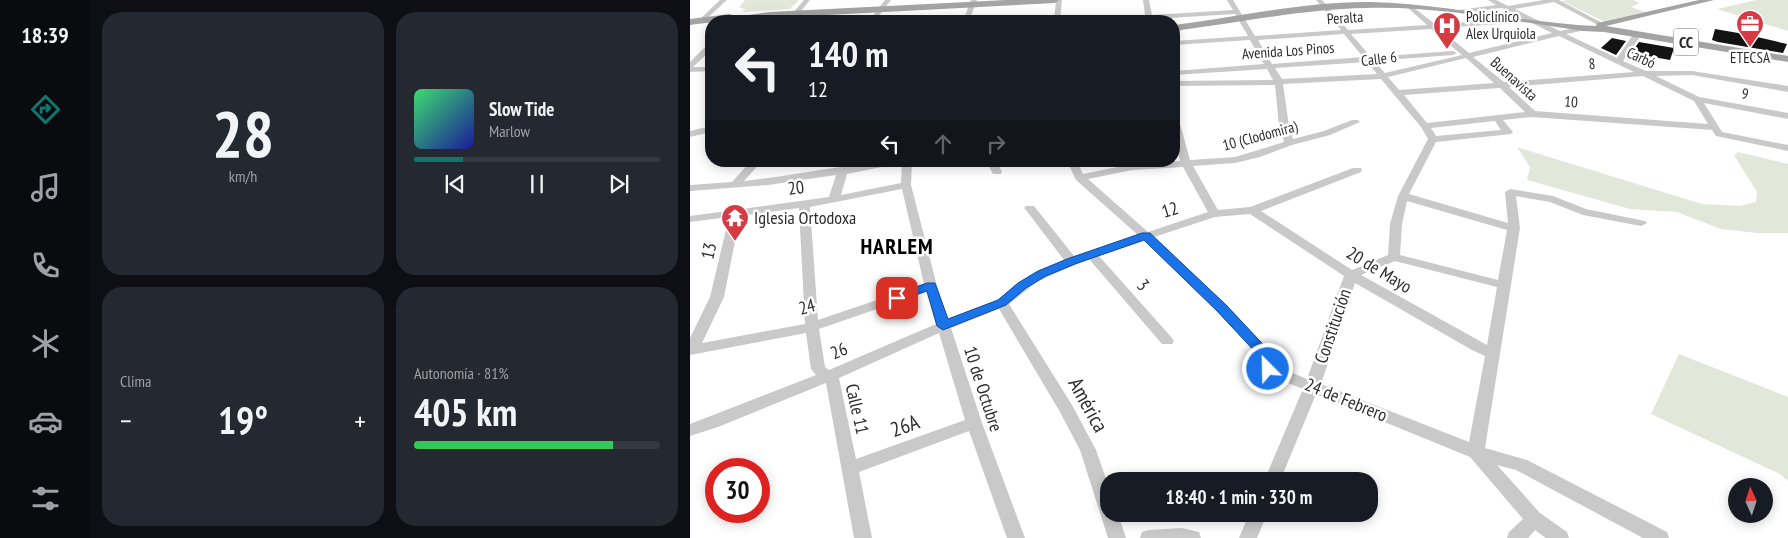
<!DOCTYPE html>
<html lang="es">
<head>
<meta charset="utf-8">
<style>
	body { margin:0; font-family:"PT Sans Narrow",sans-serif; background:#242831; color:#f1f3f6; height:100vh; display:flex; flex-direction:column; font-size:19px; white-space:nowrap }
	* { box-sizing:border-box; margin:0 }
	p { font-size:16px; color:#9ea1a6 }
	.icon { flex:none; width:28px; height:28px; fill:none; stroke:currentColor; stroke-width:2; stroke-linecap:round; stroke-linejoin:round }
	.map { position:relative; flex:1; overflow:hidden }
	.drawer { display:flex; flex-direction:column; gap:12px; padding:12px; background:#0d0f14; width:600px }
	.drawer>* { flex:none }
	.top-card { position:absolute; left:15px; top:15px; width:475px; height:152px; border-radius:20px; box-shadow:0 2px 12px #0003; background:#171b24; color:#f1f3f6; overflow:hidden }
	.needle { width:32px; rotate:357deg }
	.fabs { position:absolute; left:1038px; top:478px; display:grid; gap:10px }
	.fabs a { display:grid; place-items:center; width:45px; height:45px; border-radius:50%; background:#171b24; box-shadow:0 2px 12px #0003; font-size:25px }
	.speed { position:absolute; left:15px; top:458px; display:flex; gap:10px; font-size:25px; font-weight:700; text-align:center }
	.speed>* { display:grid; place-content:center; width:65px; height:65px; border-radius:50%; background:#171b24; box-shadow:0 2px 12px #0003; line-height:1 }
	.speed .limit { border:8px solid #d22; background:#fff; color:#111 }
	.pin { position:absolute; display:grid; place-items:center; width:42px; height:42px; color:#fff; margin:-21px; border-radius:10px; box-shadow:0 2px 8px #0006 }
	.me { position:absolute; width:55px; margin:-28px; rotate:337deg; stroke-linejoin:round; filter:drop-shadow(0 0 4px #0008) }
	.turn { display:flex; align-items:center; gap:18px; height:105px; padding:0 20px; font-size:22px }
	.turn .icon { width:65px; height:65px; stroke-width:2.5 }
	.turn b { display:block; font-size:35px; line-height:42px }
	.lanes { display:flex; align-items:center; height:48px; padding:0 20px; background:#0003; justify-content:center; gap:25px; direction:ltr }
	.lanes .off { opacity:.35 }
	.big { font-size:38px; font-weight:700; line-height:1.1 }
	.drawer .widget { flex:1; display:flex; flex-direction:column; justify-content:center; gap:8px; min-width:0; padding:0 18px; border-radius:20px; background:#242831 }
	.drawer .dial { align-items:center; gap:0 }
	.dial b { font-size:65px; line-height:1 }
	.song { display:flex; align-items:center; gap:15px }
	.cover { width:60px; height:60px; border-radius:8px; background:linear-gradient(135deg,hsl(140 70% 55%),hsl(240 70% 35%)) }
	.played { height:5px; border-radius:2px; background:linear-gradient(90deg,#0f766e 20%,#363941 20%) }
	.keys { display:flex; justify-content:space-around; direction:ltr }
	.heat { display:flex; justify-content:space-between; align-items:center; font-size:28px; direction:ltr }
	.charge { height:8px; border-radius:4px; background:linear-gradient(90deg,#34c759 81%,#363941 0) }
	.drawer .tiles { flex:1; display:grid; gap:12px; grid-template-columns:repeat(2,1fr) }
	.trip { position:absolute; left:410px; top:472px; width:278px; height:50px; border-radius:20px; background:#171b24; box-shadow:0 2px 12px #0003; font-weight:700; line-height:50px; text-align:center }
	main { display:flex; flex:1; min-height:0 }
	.menu { display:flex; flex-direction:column; width:90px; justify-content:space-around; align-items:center; background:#090b0e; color:#9ea1a6 }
	.menu .icon { width:35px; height:35px }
	.menu .selected { color:#0f766e }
	.menu b { font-size:22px; color:#f1f3f6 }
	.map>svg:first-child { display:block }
	.green { fill:#e1e8da }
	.building { fill:#131313 }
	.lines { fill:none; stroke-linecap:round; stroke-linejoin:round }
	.minor { fill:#c9c9c9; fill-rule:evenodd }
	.major { fill:#a4a4a4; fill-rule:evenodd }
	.route { fill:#1a73e8; stroke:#114b97 }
	.labels { text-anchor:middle; stroke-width:5; stroke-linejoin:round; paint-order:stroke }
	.far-poi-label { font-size:15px; fill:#2c2c2c; stroke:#fff; text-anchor:start }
	.far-street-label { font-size:15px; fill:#2c2c2c; stroke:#fff }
	.shield { fill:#fff; stroke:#6b6b6b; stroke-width:1 }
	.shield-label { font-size:16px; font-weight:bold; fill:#2c2c2c }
	.street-label { font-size:18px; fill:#2c2c2c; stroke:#fff }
	.poi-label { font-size:18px; fill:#2c2c2c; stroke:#fff; text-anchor:start }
	.near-street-label { font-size:21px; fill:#2c2c2c; stroke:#fff }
	.district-label { font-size:22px; font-weight:bold; letter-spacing:1px; fill:#000; stroke:#fff }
</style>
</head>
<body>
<main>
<nav class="menu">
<b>18:39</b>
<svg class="icon selected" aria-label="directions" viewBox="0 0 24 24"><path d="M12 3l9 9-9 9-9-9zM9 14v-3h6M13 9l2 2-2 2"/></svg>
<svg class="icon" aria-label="music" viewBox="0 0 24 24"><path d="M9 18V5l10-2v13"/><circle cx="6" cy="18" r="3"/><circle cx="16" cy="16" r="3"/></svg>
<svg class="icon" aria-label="phone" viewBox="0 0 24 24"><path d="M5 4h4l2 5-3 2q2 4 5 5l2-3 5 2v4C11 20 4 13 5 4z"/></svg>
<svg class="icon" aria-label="climate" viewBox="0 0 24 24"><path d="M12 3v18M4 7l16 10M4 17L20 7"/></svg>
<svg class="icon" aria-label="car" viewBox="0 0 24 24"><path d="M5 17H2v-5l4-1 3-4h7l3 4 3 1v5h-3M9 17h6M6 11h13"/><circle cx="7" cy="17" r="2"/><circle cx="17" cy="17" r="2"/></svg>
<svg class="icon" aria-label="filters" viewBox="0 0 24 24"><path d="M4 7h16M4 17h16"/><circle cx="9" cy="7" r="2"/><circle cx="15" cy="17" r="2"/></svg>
</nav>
<section class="drawer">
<div class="tiles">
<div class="widget dial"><b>28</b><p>km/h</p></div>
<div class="widget">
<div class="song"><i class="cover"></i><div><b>Slow Tide</b><p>Marlow</p></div></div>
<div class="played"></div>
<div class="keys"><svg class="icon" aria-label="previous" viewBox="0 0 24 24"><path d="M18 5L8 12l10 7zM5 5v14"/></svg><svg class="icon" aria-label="pause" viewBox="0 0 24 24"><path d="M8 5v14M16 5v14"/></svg><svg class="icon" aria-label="next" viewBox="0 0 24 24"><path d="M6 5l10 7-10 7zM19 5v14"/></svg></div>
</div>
<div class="widget"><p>Clima</p>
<div class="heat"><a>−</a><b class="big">19°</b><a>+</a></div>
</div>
<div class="widget"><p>Autonomía · 81%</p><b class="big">405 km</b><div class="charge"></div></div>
</div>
</section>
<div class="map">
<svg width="1098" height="538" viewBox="0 0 1098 538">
	<rect width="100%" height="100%" fill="#fff"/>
	<path class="green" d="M55,0H109L100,9L52,12L55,9L49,7Z
		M877,0H943L950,3L941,7L955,12L913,21L872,1Z
		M1066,0H1098V31L1027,9Z
		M827,147L1012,204L1050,206L1066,202L1067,192L1044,155L1048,152L1098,164V233H1067L1031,229L987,212L940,209L837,180L840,167Z
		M989,354L1098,397V481L1090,474L961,414Z"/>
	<path class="building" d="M1025,29L1054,34L1097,44L1093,53L1028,42L1022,40Z
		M922,38L936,41L926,55L911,48Z
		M949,42L984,48L980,60L941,53Z"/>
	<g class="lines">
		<path class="minor" d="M30,0H37L14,21H10V19Z
			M114,0H120L103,21H96Z
			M195,0H201L185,21H179Z
			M281,0H287L279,21H273Z
			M366,0H372L370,21H364Z
			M453,0H459L462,15L543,10L537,0H543L565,36L651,30L626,0H632L658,30L737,25L717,7V5L719,4L745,24L829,19L832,21L829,23L749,28L779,53L862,33L812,8L771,13L769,12V10L806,5L798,0H806L818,6L854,0H869L916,25L910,26L864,2L825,9L870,31L896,26V30L876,34L927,58L942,36H948L949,38L933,61L956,71H1002L1098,86V92L1002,75L966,76L1009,97L1098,113V119L1014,103L1032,132L1098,145V151L1026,136L1022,130L842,117L813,120L823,132L821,134L746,142L719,194L818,223L815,192L820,189L863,196L896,209L955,221L957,223L951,226L893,215L860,202L826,196L830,228L795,448L837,460L977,532L979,538H953L826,470L807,465L850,513L877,532L879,538H856L845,530L838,538H817L819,532L833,519L780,457L626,394L590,481H574L613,389L573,373L569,366L570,358L527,311L454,241L409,256L482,338L484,341L482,344H472L399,259L348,281L319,304L382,405L406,450L419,487V514H428L436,538H418L390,450L370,412L309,309L261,328L292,423L335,538H317L279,431L169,472L182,538H164L136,383L28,427L0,436V424L126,375L121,369L116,333L0,355V338L20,297L39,217L0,222V216L139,197L146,175L78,185L0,191V185L42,182L61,161H72L54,181C110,175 167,161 222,161L221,185L247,286L258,319L307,300L340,275L374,260L336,210L334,208L336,206H344L384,256L448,235L386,180L377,161H387L393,174L442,164L490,161L484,136V117L489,120L500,160L545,157L594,142L589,126L585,85L484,86V81L583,80L577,69L484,75V71L574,64L560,40L484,45V41L558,36L545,14L463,19V21H457L456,19L379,21L382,19L455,15ZM741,29L772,55L695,73L684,61L763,55L767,53L763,51L681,57L661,34ZM654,34L673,57L582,64L568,40ZM869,36L944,72L814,82L783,57ZM776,58L804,83L709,90L698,77ZM677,62L687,74L592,79L585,68ZM953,76L1004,101L1018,124L845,111L819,87ZM691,79L731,127L738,139L708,196L700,224L698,255L662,270L571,211L671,172L672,170L671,168H663L560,207L528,210L503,166L545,163L570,157L602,145L640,135L670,122L668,120H662L634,131L603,139L599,126L593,84ZM810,88L835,112L737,123L714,95ZM805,121L811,130L746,136L741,128ZM212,163L211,183L151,195L157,174ZM493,167L518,212L458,232L398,179L442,170ZM212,189L234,284L128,320L120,207ZM717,201L817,230L808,280L710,255L712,224ZM109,208L115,324L12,343L34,297L50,216ZM560,214L654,276L617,379L583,365L584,357L582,353L537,305L464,237L525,217ZM705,261L807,287L797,345L671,275ZM665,283L782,350L795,356L779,442L631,384ZM236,292L246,324L139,370L135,367L129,329ZM249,333L275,420L166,459L149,378Z
			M18,44H21V50L3,67H21V71L0,72V62Z
			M21,126V132L0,137V131Z
			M296,161H306L312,172L311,174H303Z
			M559,514H577L567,538H549Z
			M492,528L509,532L511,538H450L452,532L459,530Z"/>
		<path class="major" d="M316,0H369L365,3L80,18C53,21 26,21 0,25V19L40,14L44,17L80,12Z
			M1009,0H1024L916,26L1098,56V62L914,32L893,31C822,21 749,6 677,8C612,9 548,23 484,31V25C546,17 618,1 680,2C756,4 830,22 906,26L907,23Z"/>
	</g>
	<path class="route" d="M452,233H460L536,305L582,354L585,369L583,372H573L569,366L571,358L527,311L454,240L385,264L356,276L336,288L316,305L253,330L247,326L237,291L207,301L201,298L203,295L237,283H245L258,319L308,300L328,283L348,271L377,259Z"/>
	<defs>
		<symbol id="office-pin" viewBox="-11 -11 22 30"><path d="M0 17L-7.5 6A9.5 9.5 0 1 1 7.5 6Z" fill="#d63a43" stroke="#fff"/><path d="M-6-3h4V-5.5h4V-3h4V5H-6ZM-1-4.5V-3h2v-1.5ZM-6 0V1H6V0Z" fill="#fff"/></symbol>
		<symbol id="hospital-pin" viewBox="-11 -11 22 30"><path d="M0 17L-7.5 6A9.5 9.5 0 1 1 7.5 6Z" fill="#d63a43" stroke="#fff"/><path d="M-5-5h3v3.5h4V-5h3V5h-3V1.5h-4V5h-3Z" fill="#fff"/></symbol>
		<symbol id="temple-pin" viewBox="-11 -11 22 30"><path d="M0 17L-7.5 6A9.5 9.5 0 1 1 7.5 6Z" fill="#d63a43" stroke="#fff"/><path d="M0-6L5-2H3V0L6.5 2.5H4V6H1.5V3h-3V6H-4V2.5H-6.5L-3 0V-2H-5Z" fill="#fff"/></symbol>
	</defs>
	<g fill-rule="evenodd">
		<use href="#office-pin" x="1044" y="8" width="32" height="43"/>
		<use href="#hospital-pin" x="741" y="10" width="32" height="43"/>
		<use href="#temple-pin" x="29" y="202" width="32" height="43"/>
	</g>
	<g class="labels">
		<g class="far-poi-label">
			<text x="776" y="22">Policlínico<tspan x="776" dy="17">Alex Urquiola</tspan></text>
			<text x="1060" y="63" text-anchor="middle">ETECSA</text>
		</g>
		<g class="far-street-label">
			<text transform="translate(655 18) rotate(-4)" y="5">Peralta</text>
			<text transform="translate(598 51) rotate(-4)" y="5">Avenida Los Pinos</text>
			<text transform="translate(951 58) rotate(25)" y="5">Carbó</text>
			<text transform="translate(689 59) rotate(-7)" y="5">Calle 6</text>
			<text transform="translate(902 64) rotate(-5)" y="5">8</text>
			<text transform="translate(824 79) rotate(42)" y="5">Buenavista</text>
			<text transform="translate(1055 94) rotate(11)" y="5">9</text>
			<text transform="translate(881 102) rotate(4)" y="5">10</text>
			<text transform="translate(570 136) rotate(-15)" y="5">10 (Clodomira)</text>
		</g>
		<rect class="shield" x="983.5" y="28.5" width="25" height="27" rx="4"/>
		<g class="shield-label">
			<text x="996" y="48">CC</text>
		</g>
		<g class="street-label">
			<text transform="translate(106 188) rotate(-8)" y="6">20</text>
			<text transform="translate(480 210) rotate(-17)" y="6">12</text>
			<text transform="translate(19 251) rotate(-77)" y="6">13</text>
			<text transform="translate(689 270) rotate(31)" y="6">20 de Mayo</text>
			<text transform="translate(453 285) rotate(49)" y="6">3</text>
			<text transform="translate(117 307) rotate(-15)" y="6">24</text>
			<text transform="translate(643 326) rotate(-71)" y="6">Constitución</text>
			<text transform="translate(149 351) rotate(-24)" y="6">26</text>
			<text transform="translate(293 389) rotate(72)" y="6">10 de Octubre</text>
			<text transform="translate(656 400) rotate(22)" y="6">24 de Febrero</text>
			<text transform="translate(167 409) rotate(77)" y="6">Calle 11</text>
		</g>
		<g class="poi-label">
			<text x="64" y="224">Iglesia Ortodoxa</text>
		</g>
		<g class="near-street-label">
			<text transform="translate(398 405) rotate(61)" y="7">América</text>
			<text transform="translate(215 426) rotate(-20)" y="7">26A</text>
		</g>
		<g class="district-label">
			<text x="207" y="254">HARLEM</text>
		</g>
	</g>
</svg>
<div class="fabs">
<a><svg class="needle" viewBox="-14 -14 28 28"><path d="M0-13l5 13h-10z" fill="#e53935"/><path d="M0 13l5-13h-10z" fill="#9ea1a6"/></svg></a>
</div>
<div class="speed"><div class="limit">30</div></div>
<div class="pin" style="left:207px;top:298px;background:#d93025"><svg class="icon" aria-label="arrive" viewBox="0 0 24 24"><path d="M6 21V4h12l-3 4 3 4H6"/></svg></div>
<svg class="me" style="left:578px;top:369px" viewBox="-20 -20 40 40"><circle r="17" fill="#1a73e8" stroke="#fff" stroke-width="3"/><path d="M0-11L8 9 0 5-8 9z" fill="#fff"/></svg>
<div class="trip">18:40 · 1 min · 330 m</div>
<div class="top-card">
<div class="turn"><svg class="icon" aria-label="left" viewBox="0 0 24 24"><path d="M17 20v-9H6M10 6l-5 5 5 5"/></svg><div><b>140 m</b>12</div></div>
<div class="lanes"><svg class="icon" aria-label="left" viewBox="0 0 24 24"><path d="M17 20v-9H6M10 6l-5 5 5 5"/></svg><svg class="icon off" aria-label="ahead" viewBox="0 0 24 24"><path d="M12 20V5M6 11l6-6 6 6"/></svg><svg class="icon off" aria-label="right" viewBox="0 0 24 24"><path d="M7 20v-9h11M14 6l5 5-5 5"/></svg></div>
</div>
</div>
</main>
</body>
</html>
